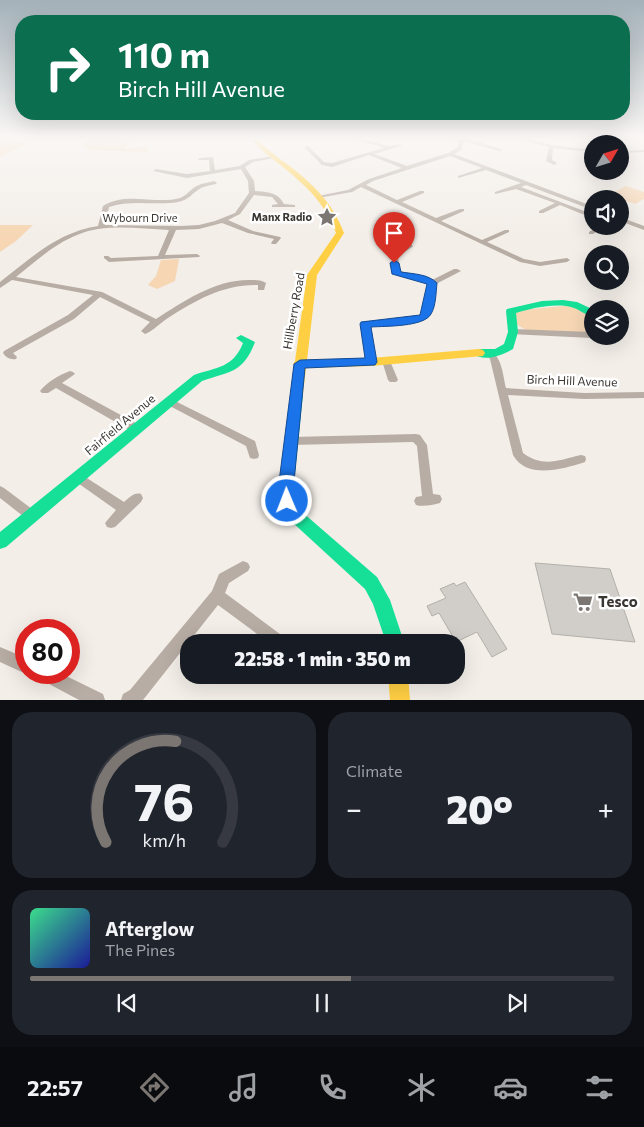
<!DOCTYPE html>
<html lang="en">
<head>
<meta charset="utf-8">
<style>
	body { margin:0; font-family:Commissioner,sans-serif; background:#20242c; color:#f1f3f6; height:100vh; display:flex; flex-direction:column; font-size:19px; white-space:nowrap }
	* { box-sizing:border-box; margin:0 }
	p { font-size:16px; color:#9ea1a6 }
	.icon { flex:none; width:28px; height:28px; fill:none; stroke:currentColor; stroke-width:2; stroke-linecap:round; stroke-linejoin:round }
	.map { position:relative; height:700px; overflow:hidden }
	.drawer { display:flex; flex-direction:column; gap:12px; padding:12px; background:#0d0f14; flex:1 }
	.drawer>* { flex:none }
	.hud { position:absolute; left:15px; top:15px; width:615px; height:105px; border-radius:20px; box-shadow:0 5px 20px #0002; background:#0b6e4f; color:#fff; overflow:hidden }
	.needle { width:32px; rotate:51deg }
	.controls { position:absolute; left:584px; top:135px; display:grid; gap:10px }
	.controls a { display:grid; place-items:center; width:45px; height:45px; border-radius:50%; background:#171b24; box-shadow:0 5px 20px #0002; font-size:25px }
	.speed { position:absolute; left:15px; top:619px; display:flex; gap:10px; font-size:25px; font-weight:700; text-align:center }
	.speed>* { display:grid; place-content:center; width:65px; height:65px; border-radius:50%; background:#171b24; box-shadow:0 5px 20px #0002; line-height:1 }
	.speed .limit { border:8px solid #d22; background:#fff; color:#111 }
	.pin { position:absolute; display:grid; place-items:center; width:42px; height:42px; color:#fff; margin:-51px -21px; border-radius:50% 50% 50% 0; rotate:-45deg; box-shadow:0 0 5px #0007 }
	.pin .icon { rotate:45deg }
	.me { position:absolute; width:55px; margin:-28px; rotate:359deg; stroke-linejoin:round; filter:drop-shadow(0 0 4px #0008) }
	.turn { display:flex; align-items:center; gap:18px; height:105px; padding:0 20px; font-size:22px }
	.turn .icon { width:65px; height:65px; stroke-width:2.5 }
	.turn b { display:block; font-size:35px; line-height:42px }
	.big { font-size:38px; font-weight:800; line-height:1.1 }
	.drawer .widget { flex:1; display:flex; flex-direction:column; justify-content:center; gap:8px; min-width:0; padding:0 18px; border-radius:20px; background:#20242c }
	.drawer .dial { align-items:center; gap:0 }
	.dial svg { height:130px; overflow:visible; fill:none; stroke:#363941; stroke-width:7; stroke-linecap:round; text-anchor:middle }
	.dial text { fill:#f1f3f6; stroke:none }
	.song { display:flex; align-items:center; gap:15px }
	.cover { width:60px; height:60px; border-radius:8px; background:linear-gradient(135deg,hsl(150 70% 55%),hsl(240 70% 35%)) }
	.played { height:5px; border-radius:2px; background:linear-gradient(90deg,#7b7672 55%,#363941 55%) }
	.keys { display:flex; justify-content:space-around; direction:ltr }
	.heat { display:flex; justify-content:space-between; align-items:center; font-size:28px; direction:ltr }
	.drawer .tiles { flex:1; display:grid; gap:12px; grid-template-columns:1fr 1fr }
	.widget:last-child { grid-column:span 2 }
	.trip { position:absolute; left:180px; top:634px; width:285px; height:50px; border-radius:20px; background:#171b24; box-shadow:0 5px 20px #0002; font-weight:800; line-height:50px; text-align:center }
	.dock { display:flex; height:80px; justify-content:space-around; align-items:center; background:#090b0e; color:#9ea1a6 }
	.dock .icon { width:35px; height:35px }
	.dock .current { color:#7b7672 }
	.dock b { font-size:22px; color:#f1f3f6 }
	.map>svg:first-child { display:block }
	.green { fill:#f6d6b3 }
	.building { fill:#d1cec9; stroke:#b3afaa }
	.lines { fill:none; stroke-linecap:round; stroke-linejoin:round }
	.street { fill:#b7ada4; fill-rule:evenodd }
	.fast { fill:#16e098; fill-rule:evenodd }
	.slow { fill:#ffcf43; fill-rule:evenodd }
	.route { fill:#1a73e8; stroke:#114b97 }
	.labels { text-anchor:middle; stroke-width:5; stroke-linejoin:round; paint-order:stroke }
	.far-poi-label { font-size:11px; font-weight:bold; fill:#3a3632; stroke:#fff; text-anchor:end }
	.far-street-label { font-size:11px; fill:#3a3632; stroke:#fff }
	.street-label { font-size:12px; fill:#3a3632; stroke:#fff }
	.near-poi-label { font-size:15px; font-weight:bold; fill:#3a3632; stroke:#fff; text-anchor:start }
</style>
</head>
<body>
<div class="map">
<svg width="644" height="700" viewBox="0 0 644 700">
	<rect width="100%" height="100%" fill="#f3eee8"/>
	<path class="green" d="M0,138L31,142L0,157Z
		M89,138H140L126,142L129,145L125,147L127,149L147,146L148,148L146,149L149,152L88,150L82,146Z
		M626,186L644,192V199L635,204L609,195Z
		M0,225H33L16,241L0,252Z
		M179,259L175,281L157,289L148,285L156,276L161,260Z
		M574,305C591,312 592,315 592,333L526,330L514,323V314L521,310Z"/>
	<path class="building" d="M535,563L610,569L635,642L552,634Z
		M465,582L507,649L492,657L477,632L456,642L439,613L432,616L427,606L446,598L440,589L454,583L456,586Z"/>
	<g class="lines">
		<path class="street" d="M352,138H358L389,146L401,144V146L374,154L407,166L448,153L457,148L459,142L444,138L460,139L461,138H465L501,149V151H499L464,141L461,150L454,154L592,206V210L590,209L526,185L521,187L592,214V218L560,205L543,213H539V211L555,203L516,189L495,194V192L521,183L486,170L458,178V176L482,168L450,156L373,181L366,185L397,200L420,191H424V193L402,202L436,218L460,209H464V211L441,221L482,240L505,230H509V232L487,242L524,259L540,262L567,258L570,260L567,262L540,266L520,262L361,187L352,192L318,198V196L348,190L369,179L402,168L369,155L332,167L322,165L304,147L308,146L324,162L332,163L384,148Z
			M518,138H525L551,145L592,150V152L553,148L552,160L557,163L554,165L546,161L549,147Z
			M597,138H603L618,144H611Z
			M644,150V152L620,153V151Z
			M273,156H275V158L253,162L245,167L254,181L255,191C267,192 278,192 284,204L295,205V207H272V205L278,204L272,197L254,195L240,214L228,220L253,231L280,237L281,238L276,244H272L271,243L274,239L248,233L222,223L199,229L176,230L165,255L197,254L200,256L199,257L109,262L104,258V256H108L111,258L158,256L169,230C140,229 105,223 77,235C54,244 35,262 16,277L102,292L156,319C184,301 216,279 251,280C256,280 261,280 266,283L264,290H258V285C224,284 196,300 168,318C160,323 153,331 145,334L141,331L150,322L100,297L74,319L13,353L17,357L16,359C11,360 6,358 3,353L4,351L68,315L93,295L12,280L0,288V282C31,258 58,232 98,226L103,206C126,191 155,205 180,198C186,196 190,190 195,187C201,183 208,183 214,181L217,183L216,184C211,185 205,186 201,188C192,193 189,200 178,202C155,206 132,199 109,207L105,225L180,226L199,225L215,221L235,213L249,193L248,181L241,169L187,178L153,171L156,169L187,174L210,171L209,160H198V159L200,158L213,157L215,170L240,166L249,160Z
			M620,217L644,226V230L620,221Z
			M598,226H606L593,234H589V232Z
			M410,244L413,246L412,247L398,256L400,271L428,277L432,280L454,269H457L461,271L436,284C435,294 435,306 430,315C421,327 384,326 369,326L375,362L374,364H368L361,324L362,322C376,319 416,324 423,311C428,304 427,292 428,284L422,281L393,274L392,272V255Z
			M513,329L592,332V336H595L592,338L510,334L509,332L510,330Z
			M490,351C502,356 503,376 506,388L584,393L644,392V398L584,399L508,395L523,453C543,468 559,460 581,455L585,456L586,459L585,462C563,469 527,480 513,455L490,359L486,354Z
			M386,358L390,361L398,380L396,382H390L388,380L382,361Z
			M70,371L73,372L75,374L62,383L141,426L142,429L141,432L137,433L133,432L56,388L48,393H42L40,391C47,382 59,375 70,371Z
			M169,398L255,441L259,455L258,458L254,459L250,458L246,446L166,404L164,402L166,400Z
			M416,434L420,435L427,445L433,494L440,495L442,499L440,503C433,505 423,507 416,505L414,501L416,497L422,496L417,446L413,442L291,445L287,444L286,441L287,438L291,437Z
			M79,473L124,502C129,498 134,492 141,494L143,498L141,502L115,527L111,528L107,527L105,523L116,510L75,481L73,478L75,475Z
			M0,486L4,488L36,512L38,516L36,520L32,521L28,520L0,498Z
			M243,561L248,563L250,567L248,571L229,583L225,593L284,637L286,642H268L218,605L143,700H121L123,694L130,690L212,591L219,574Z
			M0,647L26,658V672H28L26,674L0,662Z
			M34,672H58L103,694L105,700H79L36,677Z"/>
		<path class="fast" d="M563,300L577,302L592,309V316C585,315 579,309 571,307C553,303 533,308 516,313L518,332L513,349C503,355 483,363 473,353L479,349H495L504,344L508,332L506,311L507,309L542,301Z
			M241,335L255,342C243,373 231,371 202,381L6,547L0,549V532L194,375C217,367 233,368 243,343L236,338Z
			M297,390L301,391L303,394L294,482L295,500L302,512L377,577L390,600L404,642H386L373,604L365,589L292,522L279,501L280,482L291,394L293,391Z"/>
		<path class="slow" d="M251,138H257C265,148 276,156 287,164C312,183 333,203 344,233L317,275L307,360L371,358L479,349L483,350L485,353L483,356L371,366L306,368L303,394L301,397H293L291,394L295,366L293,364L295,361L307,275L336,233C326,204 306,186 283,167C271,158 260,150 251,138Z
			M388,675H408L410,700H390Z"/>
	</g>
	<linearGradient id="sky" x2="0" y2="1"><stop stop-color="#a4b1b9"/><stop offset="0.58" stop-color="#faf7f5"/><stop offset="1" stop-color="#faf7f5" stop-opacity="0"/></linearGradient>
	<rect width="644" height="236" fill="url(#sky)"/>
	<path class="route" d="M394,260L399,263L401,272C414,274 428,274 437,283C436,292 436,306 431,314C424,327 386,326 371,327L377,362L375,365L305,368L294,482L295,501L293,506L287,508L282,506L280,501L279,482L294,364L300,360L365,358L360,324L361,322L420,315L427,284L392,274L390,263Z"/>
	<defs>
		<symbol id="sight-bare" viewBox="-9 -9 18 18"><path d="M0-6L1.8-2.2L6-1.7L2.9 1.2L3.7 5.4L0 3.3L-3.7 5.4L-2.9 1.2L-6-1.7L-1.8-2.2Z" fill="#7b7672" stroke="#fff" stroke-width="2.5" paint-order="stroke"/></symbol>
		<symbol id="supermarket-bare" viewBox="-9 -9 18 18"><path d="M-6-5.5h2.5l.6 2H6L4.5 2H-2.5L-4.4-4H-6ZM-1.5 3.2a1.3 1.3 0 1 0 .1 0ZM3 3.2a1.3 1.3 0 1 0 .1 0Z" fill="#7b7672" stroke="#fff" stroke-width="2.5" paint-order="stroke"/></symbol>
	</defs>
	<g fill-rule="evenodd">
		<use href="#sight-bare" x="313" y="203" width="28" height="28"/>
		<use href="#supermarket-bare" x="569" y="588" width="28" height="28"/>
	</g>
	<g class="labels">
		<g class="far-poi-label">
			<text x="312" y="221">Manx Radio</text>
		</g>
		<g class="far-street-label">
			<text x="140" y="222">Wybourn Drive</text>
		</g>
		<g class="street-label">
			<text transform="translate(294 311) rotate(-80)" y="4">Hillberry Road</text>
			<text transform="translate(572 381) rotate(2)" y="4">Birch Hill Avenue</text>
			<text transform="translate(120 425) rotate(-40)" y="4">Fairfield Avenue</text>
		</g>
		<g class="near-poi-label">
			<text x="598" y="607">Tesco</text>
		</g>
	</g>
</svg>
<div class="controls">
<a><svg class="needle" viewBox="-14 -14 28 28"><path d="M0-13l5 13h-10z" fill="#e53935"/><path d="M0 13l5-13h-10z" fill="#9ea1a6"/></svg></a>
<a><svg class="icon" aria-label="sound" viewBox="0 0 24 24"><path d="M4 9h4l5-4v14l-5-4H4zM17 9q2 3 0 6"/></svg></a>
<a><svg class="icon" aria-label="search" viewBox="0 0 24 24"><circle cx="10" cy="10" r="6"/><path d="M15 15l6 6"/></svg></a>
<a><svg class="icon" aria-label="layers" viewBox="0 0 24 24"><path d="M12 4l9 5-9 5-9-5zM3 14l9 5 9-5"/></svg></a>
</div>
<div class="speed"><div class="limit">80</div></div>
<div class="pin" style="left:394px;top:263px;background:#d93025"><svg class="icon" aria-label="arrive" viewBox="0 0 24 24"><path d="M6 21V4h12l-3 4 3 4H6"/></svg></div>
<svg class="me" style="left:287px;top:501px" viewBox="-20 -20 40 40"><circle r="17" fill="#1a73e8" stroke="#fff" stroke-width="3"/><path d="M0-11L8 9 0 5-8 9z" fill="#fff"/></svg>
<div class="trip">22:58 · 1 min · 350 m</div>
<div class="hud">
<div class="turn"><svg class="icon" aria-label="right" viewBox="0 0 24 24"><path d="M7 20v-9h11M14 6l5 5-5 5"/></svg><div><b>110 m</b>Birch Hill Avenue</div></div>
</div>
</div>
<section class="drawer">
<div class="tiles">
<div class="widget dial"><svg viewBox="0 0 100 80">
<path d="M14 69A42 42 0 1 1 86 69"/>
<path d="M14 69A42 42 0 0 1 57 7" stroke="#7b7672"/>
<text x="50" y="56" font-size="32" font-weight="700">76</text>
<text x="50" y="72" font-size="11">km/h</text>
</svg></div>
<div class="widget"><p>Climate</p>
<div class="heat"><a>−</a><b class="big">20°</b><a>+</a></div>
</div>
<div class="widget">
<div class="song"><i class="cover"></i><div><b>Afterglow</b><p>The Pines</p></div></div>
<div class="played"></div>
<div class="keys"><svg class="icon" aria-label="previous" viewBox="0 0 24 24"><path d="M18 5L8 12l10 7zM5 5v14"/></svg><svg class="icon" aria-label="pause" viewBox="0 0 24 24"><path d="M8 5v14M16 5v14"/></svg><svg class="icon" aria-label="next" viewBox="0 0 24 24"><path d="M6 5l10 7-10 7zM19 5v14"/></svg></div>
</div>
</div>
</section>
<nav class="dock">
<b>22:57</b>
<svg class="icon current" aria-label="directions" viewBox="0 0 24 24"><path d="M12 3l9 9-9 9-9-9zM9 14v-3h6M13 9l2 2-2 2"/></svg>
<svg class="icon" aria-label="music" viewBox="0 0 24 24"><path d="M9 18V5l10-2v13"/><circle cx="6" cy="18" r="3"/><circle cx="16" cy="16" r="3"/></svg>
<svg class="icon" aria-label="phone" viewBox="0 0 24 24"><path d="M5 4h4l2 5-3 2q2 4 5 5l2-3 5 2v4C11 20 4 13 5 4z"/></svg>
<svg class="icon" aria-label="climate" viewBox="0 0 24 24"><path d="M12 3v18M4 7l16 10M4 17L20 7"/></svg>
<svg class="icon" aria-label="car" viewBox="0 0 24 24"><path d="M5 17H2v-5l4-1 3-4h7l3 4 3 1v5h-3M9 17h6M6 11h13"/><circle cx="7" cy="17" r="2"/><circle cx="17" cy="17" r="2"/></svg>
<svg class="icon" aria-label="filters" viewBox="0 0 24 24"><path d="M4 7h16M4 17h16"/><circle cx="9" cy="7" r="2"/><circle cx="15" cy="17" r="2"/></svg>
</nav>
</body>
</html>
